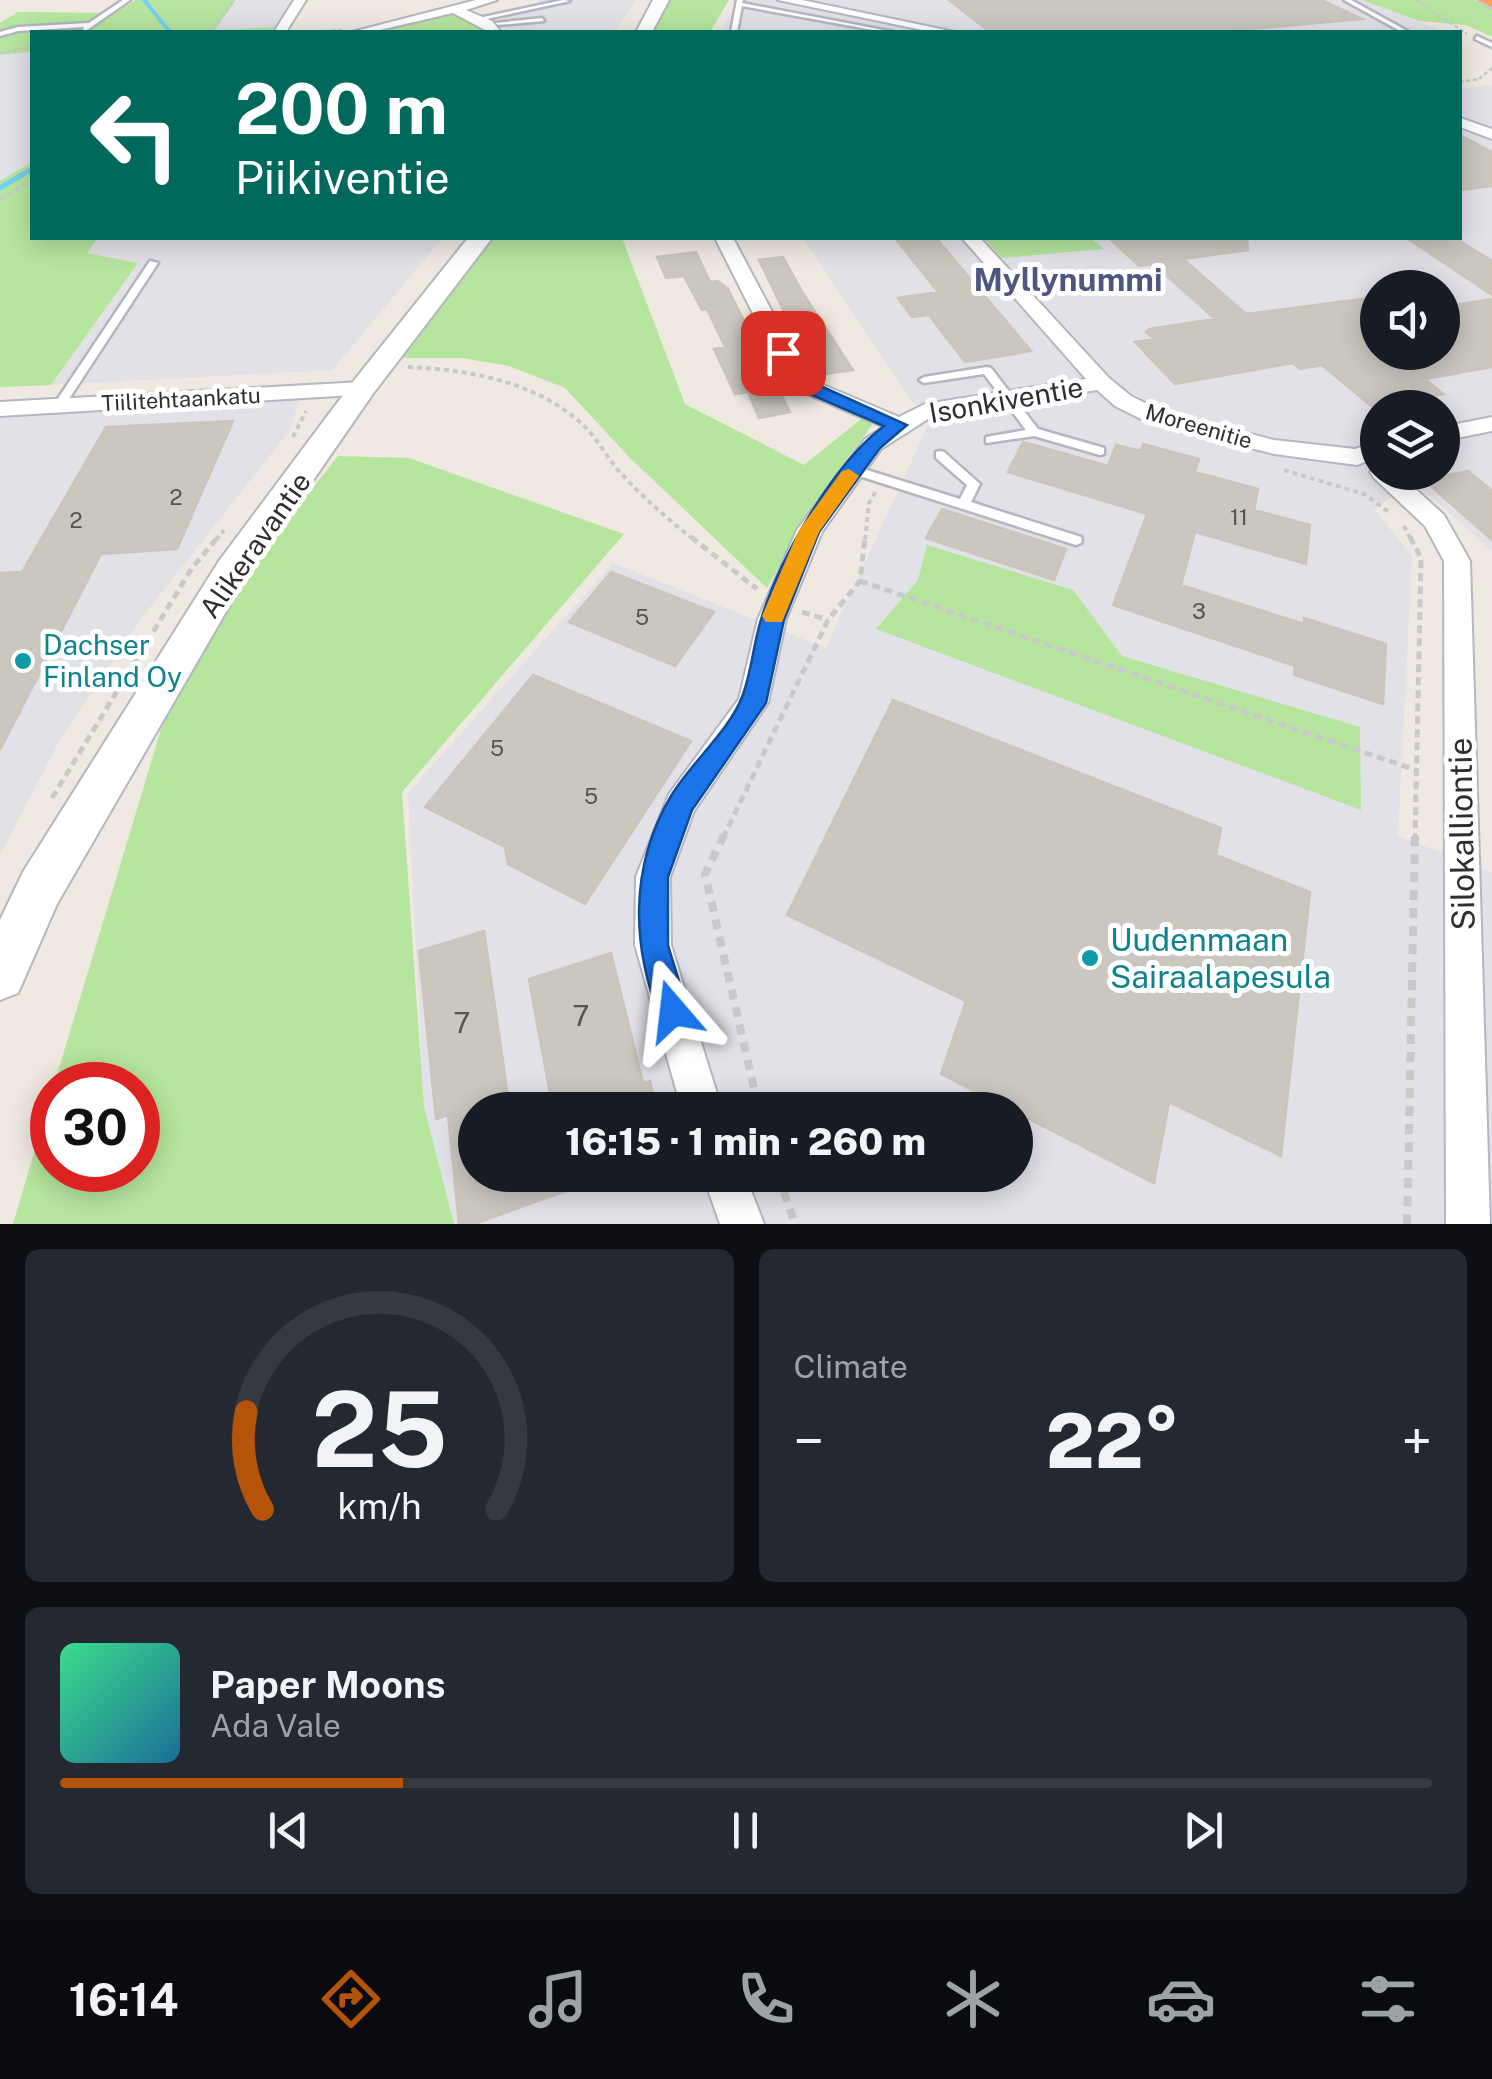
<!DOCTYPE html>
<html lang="en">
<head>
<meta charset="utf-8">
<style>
	body { margin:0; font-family:"Public Sans",sans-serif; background:#242831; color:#f1f3f6; height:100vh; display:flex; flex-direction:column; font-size:38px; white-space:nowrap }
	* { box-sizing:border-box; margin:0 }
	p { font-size:32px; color:#9ea1a6 }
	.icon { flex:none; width:55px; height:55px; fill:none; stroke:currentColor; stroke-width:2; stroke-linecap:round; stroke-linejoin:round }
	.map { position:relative; height:1224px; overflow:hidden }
	.details { display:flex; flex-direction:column; gap:25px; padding:25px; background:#0d0f14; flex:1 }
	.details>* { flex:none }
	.top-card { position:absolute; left:30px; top:30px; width:1432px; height:210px; border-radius:0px; box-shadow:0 5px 25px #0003; background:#00695c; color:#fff; overflow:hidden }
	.controls { position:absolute; left:1360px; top:270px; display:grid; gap:20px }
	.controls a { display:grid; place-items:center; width:100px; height:100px; border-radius:50%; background:#171b24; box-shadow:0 5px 25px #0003; font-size:50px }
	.speed { position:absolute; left:30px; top:1062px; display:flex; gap:20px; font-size:50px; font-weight:700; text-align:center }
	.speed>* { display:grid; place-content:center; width:130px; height:130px; border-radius:50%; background:#171b24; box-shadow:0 5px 25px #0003; line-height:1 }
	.speed .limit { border:15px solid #d22; background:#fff; color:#111 }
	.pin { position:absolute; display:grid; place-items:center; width:85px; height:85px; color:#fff; margin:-42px; border-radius:20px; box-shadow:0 5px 15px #0006 }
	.me { position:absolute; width:110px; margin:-55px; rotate:343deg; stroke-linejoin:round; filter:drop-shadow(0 0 8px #0008) }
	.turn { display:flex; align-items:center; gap:35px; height:210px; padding:0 40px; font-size:45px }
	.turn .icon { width:130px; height:130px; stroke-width:2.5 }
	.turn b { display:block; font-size:70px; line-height:85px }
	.big { font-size:75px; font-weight:800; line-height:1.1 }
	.details .card { flex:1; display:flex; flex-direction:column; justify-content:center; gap:15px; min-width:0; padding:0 35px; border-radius:15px; background:#242831 }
	.details .dial { align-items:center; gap:0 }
	.dial svg { height:260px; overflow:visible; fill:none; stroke:#363941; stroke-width:7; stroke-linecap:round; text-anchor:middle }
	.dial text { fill:#f1f3f6; stroke:none }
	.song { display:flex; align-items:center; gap:30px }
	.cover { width:120px; height:120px; border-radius:15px; background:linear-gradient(135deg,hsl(150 70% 55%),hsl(200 70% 35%)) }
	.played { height:10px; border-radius:5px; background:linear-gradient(90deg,#b45309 25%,#363941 25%) }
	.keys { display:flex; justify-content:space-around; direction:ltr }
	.heat { display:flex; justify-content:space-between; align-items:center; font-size:55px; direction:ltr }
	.details .tiles { flex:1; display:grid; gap:25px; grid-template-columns:1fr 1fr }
	.card:last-child { grid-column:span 2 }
	.trip { position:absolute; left:458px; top:1092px; width:575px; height:100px; border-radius:50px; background:#171b24; box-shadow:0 5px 25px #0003; font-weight:800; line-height:100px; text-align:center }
	.dock { display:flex; height:160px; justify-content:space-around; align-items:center; background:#090b0e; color:#9ea1a6 }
	.dock .icon { width:70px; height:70px }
	.dock .on { color:#b45309 }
	.dock b { font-size:45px; color:#f1f3f6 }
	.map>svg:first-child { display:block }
	.industrial { fill:#e3e1e8; fill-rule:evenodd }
	.green { fill:#b6e59e }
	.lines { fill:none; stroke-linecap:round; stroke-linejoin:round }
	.stream-far1 { stroke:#75cff0; stroke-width:4 }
	.stream { stroke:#75cff0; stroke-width:5 }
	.building { fill:#cbc7bf; stroke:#cbc5ba; stroke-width:2.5 }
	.lane-casing { stroke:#b4b7c1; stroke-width:5 }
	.street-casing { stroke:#b4b7c1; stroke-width:4 }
	.secondary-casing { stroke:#b4b7c1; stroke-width:4 }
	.highway-casing { stroke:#c9c9c9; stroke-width:5 }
	.path-far3 { stroke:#c9c9c9; stroke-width:2.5; stroke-dasharray:4 2.5; stroke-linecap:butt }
	.path-far2 { stroke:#c9c9c9; stroke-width:4; stroke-dasharray:5 4; stroke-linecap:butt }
	.path-far1 { stroke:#c9c9c9; stroke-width:5; stroke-dasharray:8 5; stroke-linecap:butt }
	.path { stroke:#c9c9c9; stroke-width:8; stroke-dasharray:10 8; stroke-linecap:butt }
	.lane { fill:#fff; fill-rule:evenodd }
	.street { fill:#fff; fill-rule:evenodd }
	.secondary { fill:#fff; fill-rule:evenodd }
	.highway { fill:#ffa35c; fill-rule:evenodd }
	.route { fill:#1a73e8; stroke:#114b97; stroke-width:2.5 }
	.slow { fill:#f59e0b }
	.culture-dot { fill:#0f9aa8; stroke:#fff; stroke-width:4 }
	.labels { text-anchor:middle; stroke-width:10; stroke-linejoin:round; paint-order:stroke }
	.far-street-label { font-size:22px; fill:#2e2e2e; stroke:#fff }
	.number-label { font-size:22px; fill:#555452 }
	.street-label { font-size:28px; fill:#2e2e2e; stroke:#fff }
	.culture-label { font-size:28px; fill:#0d838f; stroke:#fff; text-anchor:start }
	.near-number-label { font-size:28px; fill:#555452 }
	.far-district-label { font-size:32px; font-weight:bold; fill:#4d5680; stroke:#fff }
	.near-street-label { font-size:32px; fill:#2e2e2e; stroke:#fff }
	.near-culture-label { font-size:32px; fill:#0d838f; stroke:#fff; text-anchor:start }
</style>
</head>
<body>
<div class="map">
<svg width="1492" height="1224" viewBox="0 0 1492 1224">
	<rect width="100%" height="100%" fill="#efe9e1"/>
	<path class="industrial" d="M236,0H295L277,27L214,30Z
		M539,0H636L615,32H505L501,19L492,15L539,4Z
		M738,0H1362L1447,32H721Z
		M32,52V162L0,181V55Z
		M1492,85V551L1414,482L1374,509L1412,556L1398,836L1492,872V1224H454L424,1106L408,793L613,563L826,648L928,425L803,238H1460V89ZM1378,288H1442V352H1378ZM1378,408H1442V472H1378ZM475,1110H1015V1175H475Z
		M98,238H443L332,370L51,385L138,263L87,253Z
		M300,397L290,430L144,615L60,740L0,855V413Z"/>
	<path class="green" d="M136,0H236L215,30L277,27L275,32H32V52L0,55V23L18,12L115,13Z
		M661,0H729L710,32H645Z
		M1362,0H1473L1492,7V37L1466,25L1419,21Z
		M455,9L484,27V32H359Z
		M32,162V238H98L87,253L138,263L51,385L0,387V181Z
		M494,238H622L685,404L804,465L865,416L872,425L811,508L767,588L630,458L565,388L509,366L461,358H397Z
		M984,238H1091L1104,249L1002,258Z
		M338,456L409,458L624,534L402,792L424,1106L454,1224H13L52,1092V1170H138V1085H54L165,716L247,572Z
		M927,545L1073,590L1122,656L1360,727L1361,810L876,629L918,580Z"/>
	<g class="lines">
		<path class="stream-far1" d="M144,0L170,32"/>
		<path class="stream" d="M0,188L32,169"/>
	</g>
	<path class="building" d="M949,0H1322L1362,19L1217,32H990Z
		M1460,135L1492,152V186L1460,190Z
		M895,238H936L1031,351L965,362L929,315L912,317L898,298L938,292Z
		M1109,238H1247L1248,250L1183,259L1246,314L1378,297V352H1442V307L1492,299V367L1425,379L1443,394L1371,406L1322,365L1300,369L1293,363L1175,384L1135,342L1154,339L1146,332L1150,329L1215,319L1154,264L1139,266Z
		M1407,238H1455L1492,261V295Z
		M696,252L710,282L718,281L728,289L748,329L742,333L743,338L768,389L777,387L790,412L759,418L748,392L735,394L714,349L725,347L707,309L702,310L684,276L666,278L657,257Z
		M783,257L804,295L853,370L825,374L798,328L788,320L759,260Z
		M233,421L177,549L101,554L0,750V573L22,572L106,427Z
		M1023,442L1108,466L1116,445L1141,451L1143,444L1199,459L1195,472L1258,489L1254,510L1310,525L1306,564L1195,532L1181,585L1304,624V618L1386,644L1383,704L1294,675L1295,666L1113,605L1147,514L1008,472Z
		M1468,471L1492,491V540L1424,480Z
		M942,509L1066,549L1054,580L926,538Z
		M611,572L714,612L675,666L569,622Z
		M533,675L691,741L585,904L508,864L505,847L425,807Z
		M893,700L1221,828L1216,855L1310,892L1281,1156L1169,1102L1154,1183L941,1074L966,1001L787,915Z
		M484,931L510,1110H475V1175L602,1178L474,1224H459L448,1115L436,1119L419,951Z
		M611,953L643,1083L650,1081L657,1110H553L529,979Z"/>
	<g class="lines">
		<defs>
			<path id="lane" d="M123,0H130L87,30H83L84,27L18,31L0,36V32L18,27L89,23Z
				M563,0L570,1L477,21L474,19Z
				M737,0H743L742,3L894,32H884L742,6L737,32H731Z
				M1344,0H1351L1409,32H1402Z
				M542,18L544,21L498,25L495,23Z
				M1477,36L1492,43V47L1475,39Z
				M150,261L158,263L63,408H55L53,406Z
				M987,367L991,368L1038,429L1104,448V454L1100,455L1034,436L986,443V437L1026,430L984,374L924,383L919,380L924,377Z
				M940,451L944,452L980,484L971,502L1081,537L1082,540L1081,543L1076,545L850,473L848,470L854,466L960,499L967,485L936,458V452Z"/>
			<path id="street" d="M294,0H306L286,32H274Z
				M476,0H497L466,10L492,21L501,32H489L453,13L371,32H352Z
				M778,0H802L955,32H932Z
				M1460,118L1492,129V139L1460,127Z
				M715,238H733L807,378L899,417L925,404L1086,379L962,238H980L1109,378L1131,396L1159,410L1274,440L1355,449L1378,441V457L1357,465L1274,454L1143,420L1115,406L1097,390L931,417L881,449L822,532L786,619L768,703L694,811L670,877L671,945L722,1110H682L635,945L636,877L669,794L739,699L758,619L797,530L865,439L884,427L790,387Z
				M362,382L373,389L370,394L0,416V402Z
				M1492,417V431L1442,441V427Z
				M1378,465V472H1397L1444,515L1470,561L1490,1224H1446L1444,561L1425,526L1374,478L1370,472Z
				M703,1175H745L764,1224H720Z"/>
			<path id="secondary" d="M653,0H669L652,32H636Z
				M468,238H492L372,395L245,579L57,904L18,993L0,1000V920L23,872L219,561L352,383Z"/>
			<path id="highway" d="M1479,0H1492V7Z"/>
		</defs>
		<use href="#lane" class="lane-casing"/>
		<use href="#street" class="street-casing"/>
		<use href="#secondary" class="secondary-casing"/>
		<use href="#highway" class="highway-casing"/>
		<path class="path-far3" d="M1417,0L1467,34
			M210,32L234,0
			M306,32L343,30
			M0,53L32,47
			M1460,82L1479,79L1492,68"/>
		<path class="path-far2" d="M0,200L32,180
			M408,367C467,369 536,382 581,423C597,437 606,457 620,472C642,497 668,519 694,540
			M293,437L306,411
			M1284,470L1364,494L1389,512
			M1404,526L1411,540
			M216,540L224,530
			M865,540L869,503L876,491"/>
		<path class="path-far1" d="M691,537L757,589
			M1410,537L1421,558L1415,838
			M860,581L1416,770
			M802,612L828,620
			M52,798L192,568L218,537
			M723,838L828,620L860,581L865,537"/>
		<path class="path" d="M724,835L705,874L759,1110
			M778,1175L795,1224
			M1407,1224L1415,835"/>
		<use href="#lane" class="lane"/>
		<use href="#street" class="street"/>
		<use href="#secondary" class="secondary"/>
		<use href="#highway" class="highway"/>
	</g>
	<path class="route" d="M783,348L789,349L805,379L907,425L880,448L819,532L784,620L766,703L692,810L668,877V945L688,1011L684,1022L673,1027L662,1022C631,948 629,867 671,796C690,764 729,731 742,697C751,674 753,647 760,623C778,561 832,465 884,426L791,386L774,353Z"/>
	<path class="slow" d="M849,469L859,476L819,532L782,622H766L762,616L799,530L842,471Z"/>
	<g class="culture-dot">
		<circle cx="23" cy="661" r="10"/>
		<circle cx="1090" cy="958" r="10"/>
	</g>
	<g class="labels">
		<g class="far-street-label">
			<text transform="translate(181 399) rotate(-3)" y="8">Tiilitehtaankatu</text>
			<text transform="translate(1199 426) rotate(16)" y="8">Moreenitie</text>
		</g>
		<g class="number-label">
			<text x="176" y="505">2</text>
			<text x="1239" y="525">11</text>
			<text x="76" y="528">2</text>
			<text x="1199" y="619">3</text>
			<text x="642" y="625">5</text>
			<text x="497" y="756">5</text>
			<text x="591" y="804">5</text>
		</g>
		<g class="street-label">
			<text transform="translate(1006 400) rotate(-10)" y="10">Isonkiventie</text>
			<text transform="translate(255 545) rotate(-55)" y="10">Alikeravantie</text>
		</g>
		<g class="culture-label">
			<text x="43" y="655">Dachser<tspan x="43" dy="32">Finland Oy</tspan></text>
		</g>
		<g class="near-number-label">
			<text x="581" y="1026">7</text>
			<text x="462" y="1033">7</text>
		</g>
		<g class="far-district-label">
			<text x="1068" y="291">Myllynummi</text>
		</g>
		<g class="near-street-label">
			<text transform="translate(1462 834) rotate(-91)" y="11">Silokalliontie</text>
		</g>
		<g class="near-culture-label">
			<text x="1110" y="951">Uudenmaan<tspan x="1110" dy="37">Sairaalapesula</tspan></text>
		</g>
	</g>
</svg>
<div class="controls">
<a><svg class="icon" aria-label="sound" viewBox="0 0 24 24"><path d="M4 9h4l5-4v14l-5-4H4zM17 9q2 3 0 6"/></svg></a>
<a><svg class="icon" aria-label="layers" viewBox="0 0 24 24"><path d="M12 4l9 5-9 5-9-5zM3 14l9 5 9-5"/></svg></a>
</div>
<div class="speed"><div class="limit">30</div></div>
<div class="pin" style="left:783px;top:353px;background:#d93025"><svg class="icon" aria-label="arrive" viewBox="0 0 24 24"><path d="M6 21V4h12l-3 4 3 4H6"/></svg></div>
<svg class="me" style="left:673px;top:1011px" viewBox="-20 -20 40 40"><path d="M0-17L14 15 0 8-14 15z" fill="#1a73e8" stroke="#fff" stroke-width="4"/></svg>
<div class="trip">16:15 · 1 min · 260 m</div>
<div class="top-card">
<div class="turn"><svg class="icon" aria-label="left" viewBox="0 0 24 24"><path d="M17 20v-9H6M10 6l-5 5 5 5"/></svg><div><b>200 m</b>Piikiventie</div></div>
</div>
</div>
<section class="details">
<div class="tiles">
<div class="card dial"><svg viewBox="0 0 100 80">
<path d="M14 69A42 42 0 1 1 86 69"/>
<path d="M14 69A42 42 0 0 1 9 39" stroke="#b45309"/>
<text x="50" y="56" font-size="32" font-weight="700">25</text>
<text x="50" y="72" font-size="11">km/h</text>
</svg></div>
<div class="card"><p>Climate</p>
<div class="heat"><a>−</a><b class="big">22°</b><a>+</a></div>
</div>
<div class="card">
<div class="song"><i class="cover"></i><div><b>Paper Moons</b><p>Ada Vale</p></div></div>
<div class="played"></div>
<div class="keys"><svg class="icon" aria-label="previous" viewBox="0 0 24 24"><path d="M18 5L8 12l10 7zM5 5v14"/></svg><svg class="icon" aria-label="pause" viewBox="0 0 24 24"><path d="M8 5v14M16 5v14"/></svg><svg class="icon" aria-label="next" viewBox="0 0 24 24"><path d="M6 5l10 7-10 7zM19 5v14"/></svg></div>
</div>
</div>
</section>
<nav class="dock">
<b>16:14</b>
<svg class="icon on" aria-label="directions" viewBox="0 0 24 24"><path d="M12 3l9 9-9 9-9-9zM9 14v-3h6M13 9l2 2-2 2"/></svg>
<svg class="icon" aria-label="music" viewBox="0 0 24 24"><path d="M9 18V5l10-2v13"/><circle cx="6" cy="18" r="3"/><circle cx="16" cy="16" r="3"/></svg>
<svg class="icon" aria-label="phone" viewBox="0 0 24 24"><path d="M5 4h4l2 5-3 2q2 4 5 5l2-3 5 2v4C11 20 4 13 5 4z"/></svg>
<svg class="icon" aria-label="climate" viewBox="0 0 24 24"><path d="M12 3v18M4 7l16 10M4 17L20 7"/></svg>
<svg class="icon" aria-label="car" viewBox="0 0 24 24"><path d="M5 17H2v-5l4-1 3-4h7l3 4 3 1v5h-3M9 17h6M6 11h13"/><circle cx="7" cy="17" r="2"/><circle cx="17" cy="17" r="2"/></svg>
<svg class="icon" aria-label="filters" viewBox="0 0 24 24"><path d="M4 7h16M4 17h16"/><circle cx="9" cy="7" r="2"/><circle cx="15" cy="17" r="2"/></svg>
</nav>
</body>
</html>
